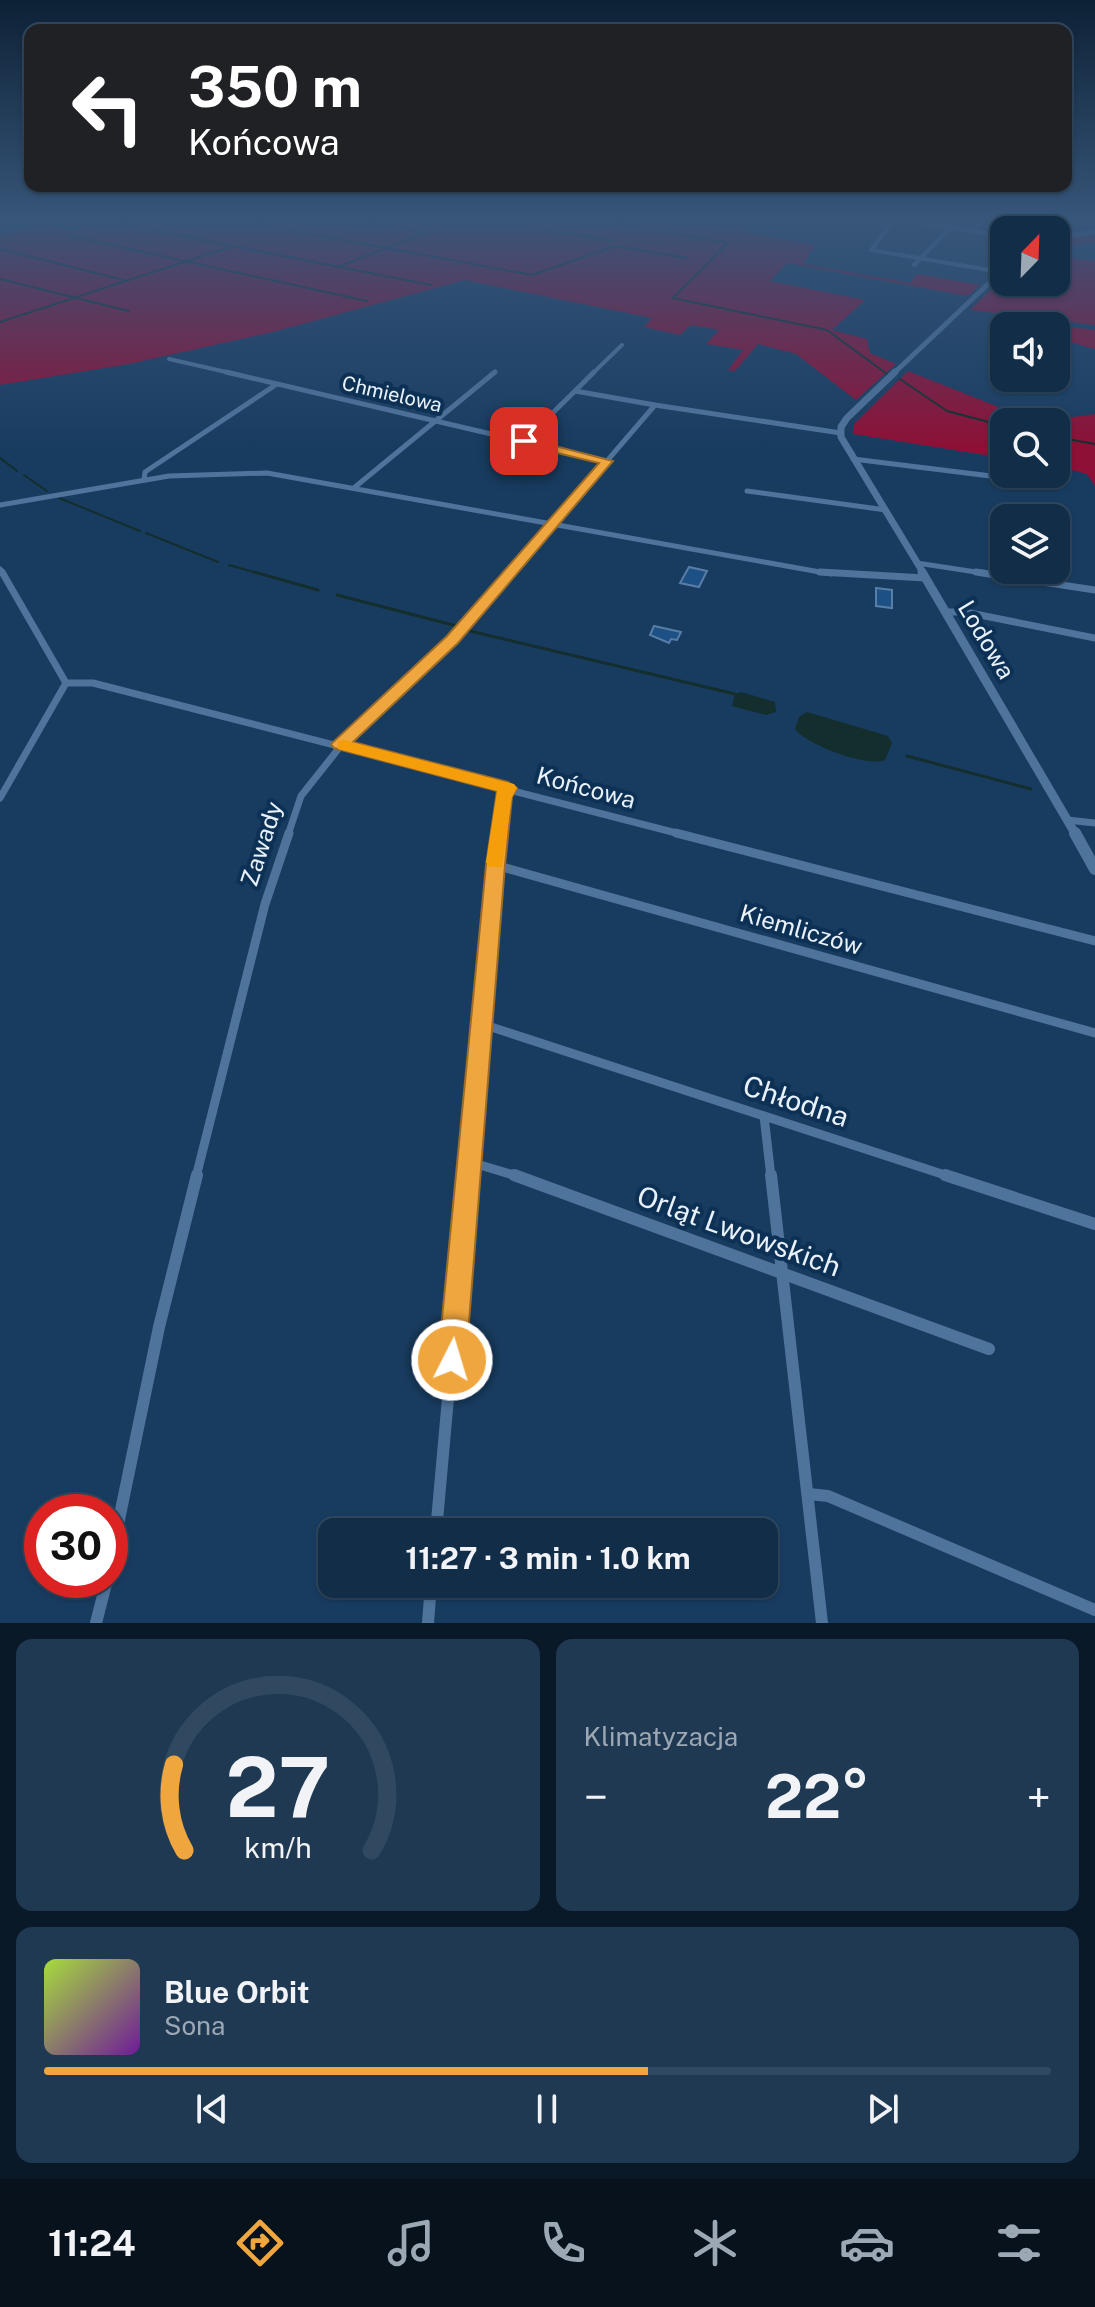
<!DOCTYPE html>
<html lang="pl">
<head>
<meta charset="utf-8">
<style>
	body { margin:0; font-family:"Public Sans",sans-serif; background:#1f3952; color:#f1f3f6; height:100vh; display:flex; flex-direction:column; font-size:30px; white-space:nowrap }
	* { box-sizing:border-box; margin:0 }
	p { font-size:26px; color:#9ca8b4 }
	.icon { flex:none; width:44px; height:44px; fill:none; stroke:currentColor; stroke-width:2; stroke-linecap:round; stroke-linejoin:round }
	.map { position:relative; height:1623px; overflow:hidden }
	.details { display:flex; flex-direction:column; gap:16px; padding:16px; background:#0a1928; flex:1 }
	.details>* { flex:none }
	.guide { position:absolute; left:24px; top:24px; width:1048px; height:168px; border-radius:16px; box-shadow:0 2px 6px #0004,0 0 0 2px #314960; background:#202124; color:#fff; overflow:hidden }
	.needle { width:52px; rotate:23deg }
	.tools { position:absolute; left:990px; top:216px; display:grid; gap:16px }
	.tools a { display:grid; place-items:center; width:80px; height:80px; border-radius:16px; background:#122d48; box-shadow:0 2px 6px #0004,0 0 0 2px #314960; font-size:40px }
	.speed { position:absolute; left:24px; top:1494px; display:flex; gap:16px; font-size:40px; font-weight:700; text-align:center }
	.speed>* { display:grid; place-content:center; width:104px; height:104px; border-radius:50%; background:#122d48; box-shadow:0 2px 6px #0004,0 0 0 2px #314960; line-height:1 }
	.speed .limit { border:12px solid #d22; background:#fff; color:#111 }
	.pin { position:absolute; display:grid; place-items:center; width:68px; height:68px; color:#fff; margin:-34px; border-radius:16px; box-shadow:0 4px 12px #0006 }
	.me { position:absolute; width:88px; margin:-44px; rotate:5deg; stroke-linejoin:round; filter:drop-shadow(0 0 6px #0008) }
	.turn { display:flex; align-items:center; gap:28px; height:168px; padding:0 32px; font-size:36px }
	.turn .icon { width:104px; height:104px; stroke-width:2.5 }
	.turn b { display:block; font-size:56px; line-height:68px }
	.big { font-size:60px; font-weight:700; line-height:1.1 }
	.details .card { flex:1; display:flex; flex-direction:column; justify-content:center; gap:12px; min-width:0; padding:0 28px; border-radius:16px; background:#1f3952 }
	.details .dial { align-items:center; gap:0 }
	.dial svg { height:208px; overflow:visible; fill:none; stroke:#314960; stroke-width:7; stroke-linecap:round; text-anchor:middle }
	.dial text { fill:#f1f3f6; stroke:none }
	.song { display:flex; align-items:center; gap:24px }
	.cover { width:96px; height:96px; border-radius:12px; background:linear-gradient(135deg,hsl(80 70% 55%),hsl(280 70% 35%)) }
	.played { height:8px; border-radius:4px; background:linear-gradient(90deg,#f0a63e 60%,#314960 60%) }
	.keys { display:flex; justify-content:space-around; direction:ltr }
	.heat { display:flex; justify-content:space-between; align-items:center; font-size:44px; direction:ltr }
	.details .tiles { flex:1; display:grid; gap:16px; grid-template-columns:1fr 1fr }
	.card:last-child { grid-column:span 2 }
	.trip { position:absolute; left:318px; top:1518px; width:460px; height:80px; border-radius:16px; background:#122d48; box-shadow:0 2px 6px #0004,0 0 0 2px #314960; font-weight:700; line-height:80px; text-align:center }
	.tab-bar { display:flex; height:128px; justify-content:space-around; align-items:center; background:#07121d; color:#9ca8b4 }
	.tab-bar .icon { width:56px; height:56px }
	.tab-bar .current { color:#f0a63e }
	.tab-bar b { font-size:36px; color:#f1f3f6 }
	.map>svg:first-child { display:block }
	.green { fill:#8e1036 }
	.water { fill:#132e2d }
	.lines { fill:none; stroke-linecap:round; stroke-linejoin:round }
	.stream-far1 { stroke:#132e2d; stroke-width:2 }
	.stream { stroke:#132e2d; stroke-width:3 }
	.building { fill:#1d5084; stroke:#587da6; stroke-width:2 }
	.minor-far4 { stroke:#4f749c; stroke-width:4 }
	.minor-far3 { stroke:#4f749c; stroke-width:5 }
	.minor-far2 { stroke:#4f749c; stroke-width:7 }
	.minor-far1 { stroke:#4f749c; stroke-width:9 }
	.minor { stroke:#4f749c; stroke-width:12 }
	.tertiary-far3 { stroke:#4f749c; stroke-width:5 }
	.tertiary-far2 { stroke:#4f749c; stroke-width:7 }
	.tertiary-far1 { stroke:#4f749c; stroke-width:9 }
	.tertiary { stroke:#4f749c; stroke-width:12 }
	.route { fill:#f0a63e; stroke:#9c6c28; stroke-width:2 }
	.slow { fill:#f59e0b }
	.labels { text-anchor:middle; stroke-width:8; stroke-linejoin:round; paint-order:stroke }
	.far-street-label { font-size:20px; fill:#e9f1fa; stroke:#0d3155 }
	.street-label { font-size:24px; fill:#e9f1fa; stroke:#0d3155 }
	.near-street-label { font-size:28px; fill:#e9f1fa; stroke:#0d3155 }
</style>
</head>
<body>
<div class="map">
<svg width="1095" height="1623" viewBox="0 0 1095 1623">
	<rect width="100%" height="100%" fill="#183c60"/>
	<path class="green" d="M79,221L96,225L113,221H751L741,231L815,245L803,264L910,283L917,274L980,285L968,296L787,263L770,281L865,300L832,330L867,339L870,353L896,364L856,400L796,354L758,344L735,371L728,370L743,350L706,344L719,330L691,325L680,335L644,327L652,318L465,280L273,332L129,364L0,385V236L48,224L68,231L90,226Z
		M1095,235V242L1065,246L1058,257L1095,261V325L970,310L1004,277V282H1056V240Z
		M1009,319L1095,330V349L1056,338V326L1005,325Z
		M908,371L1016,414L1057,419L1095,414V486L1087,474L1056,466V422H1004V458L853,434L854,424Z"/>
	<path class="water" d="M741,692L775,702L776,712L766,715L732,706L735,694Z
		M807,712L888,736L892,743L885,760C868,768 805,744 795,729L799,717Z"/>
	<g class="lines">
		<path class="stream-far1" d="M240,221L532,275L615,246L687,258
			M356,221L421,232
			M491,221L613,241
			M601,221L728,243L673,298L827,330L887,374
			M121,224L431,285
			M70,236L367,301
			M0,249L123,280
			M337,267L457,221
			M0,279L129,311
			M0,322L227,248
			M900,379L947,411L1004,426
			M1056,437L1095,444
			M0,458L17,471
			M24,475L47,491
			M59,498L140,531
			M146,533L218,562
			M229,565L261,574"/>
		<path class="stream" d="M254,572L318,590
			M337,595L457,626
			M470,631L735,694
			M907,756L1031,789"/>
	</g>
	<path class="building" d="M689,567L707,571L699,587L680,583Z
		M876,588L892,590V608L876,606Z
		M654,626L681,632L677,640L671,639L669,643L650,635Z"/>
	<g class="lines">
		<path class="minor-far4" d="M893,221L871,250L1001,272
			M909,221L1004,236
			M974,231L980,221
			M914,265L951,227
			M169,359L235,374
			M492,374L495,372
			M592,374L622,345"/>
		<path class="minor-far3" d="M226,372L607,461
			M655,405L841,433
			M524,441L575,391
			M853,459L1023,480
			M144,480L145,472L277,384
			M355,487L495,372
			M747,491L886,510
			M0,505L169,476L267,473L831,574
			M917,563L989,574
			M0,569L3,574
			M510,574L655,405L575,391L594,372"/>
		<path class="minor-far2" d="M820,572L925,578
			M976,572L1095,590
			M946,612H965L1095,638
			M66,683H93L684,835
			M0,798L66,683L2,572
			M1067,820L1095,823
			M288,835L301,796L351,733L464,627L511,572
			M499,835L503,797L508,788"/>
		<path class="minor-far1" d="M676,833L1095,941
			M495,865L1095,1033
			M482,1024L951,1177
			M764,1116L771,1177
			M470,1162L520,1177
			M196,1177L265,904L289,833
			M468,1177L499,833"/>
		<path class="minor" d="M514,1175L989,1349
			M771,1175L822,1623
			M945,1175L1095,1224
			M809,1494L828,1496L1095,1610
			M436,1532L468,1175
			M110,1563L159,1327L197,1175
			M96,1623L107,1580
			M428,1623L431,1584"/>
		<path class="tertiary-far3" d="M1056,237L1095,232
			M893,374L1004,269"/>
		<path class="tertiary-far2" d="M895,372L847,418L841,427V437L924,574"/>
		<path class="tertiary-far1" d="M922,572L1076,835"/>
		<path class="tertiary" d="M1075,833L1095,869"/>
	</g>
	<linearGradient id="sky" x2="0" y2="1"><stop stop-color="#0d2135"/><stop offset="0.49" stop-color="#37567a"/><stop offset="1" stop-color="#37567a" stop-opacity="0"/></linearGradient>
	<rect width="1095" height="448" fill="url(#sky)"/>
	<path class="route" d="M524,438L613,461L458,643L353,742L508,782L517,788L512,797L505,865L466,1360L462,1370L452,1374L443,1370L438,1360L486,865L497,791L334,748L331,744L447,636L599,463L520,444L518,441Z"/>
	<path class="slow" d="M344,740L514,784L517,788L512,797L502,867H489L486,862L497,791L338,749V741Z"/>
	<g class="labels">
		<g class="far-street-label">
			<text transform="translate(392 394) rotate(13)" y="7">Chmielowa</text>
		</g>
		<g class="street-label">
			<text transform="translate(986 640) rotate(59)" y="8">Lodowa</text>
			<text transform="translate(586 788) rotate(15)" y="8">Końcowa</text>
			<text transform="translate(262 844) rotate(-72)" y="8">Zawady</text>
			<text transform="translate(801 930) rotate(16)" y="8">Kiemliczów</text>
		</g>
		<g class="near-street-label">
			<text transform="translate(796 1101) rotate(18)" y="10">Chłodna</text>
			<text transform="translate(739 1231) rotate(20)" y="10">Orląt Lwowskich</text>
		</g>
	</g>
</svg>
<div class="tools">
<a><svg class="needle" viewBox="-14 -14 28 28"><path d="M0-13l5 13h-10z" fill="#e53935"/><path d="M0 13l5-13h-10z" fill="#9ca8b4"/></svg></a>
<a><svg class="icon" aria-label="sound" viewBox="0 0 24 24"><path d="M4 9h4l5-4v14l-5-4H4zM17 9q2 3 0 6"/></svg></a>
<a><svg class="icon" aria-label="search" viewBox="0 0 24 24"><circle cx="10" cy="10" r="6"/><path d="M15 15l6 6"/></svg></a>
<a><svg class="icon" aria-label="layers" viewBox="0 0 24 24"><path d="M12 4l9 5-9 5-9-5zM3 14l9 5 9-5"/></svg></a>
</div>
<div class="speed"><div class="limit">30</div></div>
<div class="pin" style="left:524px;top:441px;background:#d93025"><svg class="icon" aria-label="arrive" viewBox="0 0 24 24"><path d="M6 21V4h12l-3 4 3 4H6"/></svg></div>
<svg class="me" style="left:452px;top:1360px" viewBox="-20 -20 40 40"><circle r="17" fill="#f0a63e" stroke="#fff" stroke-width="3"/><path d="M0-11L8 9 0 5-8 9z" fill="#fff"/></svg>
<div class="trip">11:27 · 3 min · 1.0 km</div>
<div class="guide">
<div class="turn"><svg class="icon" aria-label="left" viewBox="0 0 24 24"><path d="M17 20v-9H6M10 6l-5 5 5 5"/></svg><div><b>350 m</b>Końcowa</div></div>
</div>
</div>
<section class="details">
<div class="tiles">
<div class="card dial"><svg viewBox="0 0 100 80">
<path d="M14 69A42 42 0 1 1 86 69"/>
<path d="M14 69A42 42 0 0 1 10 36" stroke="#f0a63e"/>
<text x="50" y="56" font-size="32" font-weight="700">27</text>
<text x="50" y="72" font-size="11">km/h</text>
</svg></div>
<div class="card"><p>Klimatyzacja</p>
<div class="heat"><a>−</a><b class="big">22°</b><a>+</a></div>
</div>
<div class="card">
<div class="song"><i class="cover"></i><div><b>Blue Orbit</b><p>Sona</p></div></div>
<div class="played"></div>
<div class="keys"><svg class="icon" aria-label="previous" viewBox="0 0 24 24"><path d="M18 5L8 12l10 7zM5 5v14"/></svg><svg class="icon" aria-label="pause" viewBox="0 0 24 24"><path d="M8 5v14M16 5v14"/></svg><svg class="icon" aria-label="next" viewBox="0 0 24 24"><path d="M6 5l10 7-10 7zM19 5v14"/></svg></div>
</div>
</div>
</section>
<nav class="tab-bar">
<b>11:24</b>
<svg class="icon current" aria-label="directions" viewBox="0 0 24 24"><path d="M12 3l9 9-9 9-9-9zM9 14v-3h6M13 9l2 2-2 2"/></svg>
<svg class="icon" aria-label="music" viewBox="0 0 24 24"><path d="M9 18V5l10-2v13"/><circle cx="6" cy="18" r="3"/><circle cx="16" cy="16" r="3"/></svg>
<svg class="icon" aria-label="phone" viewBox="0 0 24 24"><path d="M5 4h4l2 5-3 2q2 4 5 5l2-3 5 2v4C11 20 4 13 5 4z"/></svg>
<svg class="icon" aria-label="climate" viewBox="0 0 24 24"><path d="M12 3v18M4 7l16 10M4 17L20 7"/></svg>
<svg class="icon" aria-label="car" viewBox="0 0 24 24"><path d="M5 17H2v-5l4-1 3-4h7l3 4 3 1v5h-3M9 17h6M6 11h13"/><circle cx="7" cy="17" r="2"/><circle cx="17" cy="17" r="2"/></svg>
<svg class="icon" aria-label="filters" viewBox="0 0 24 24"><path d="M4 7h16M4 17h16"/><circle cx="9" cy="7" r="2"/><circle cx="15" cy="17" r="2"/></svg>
</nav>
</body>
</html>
